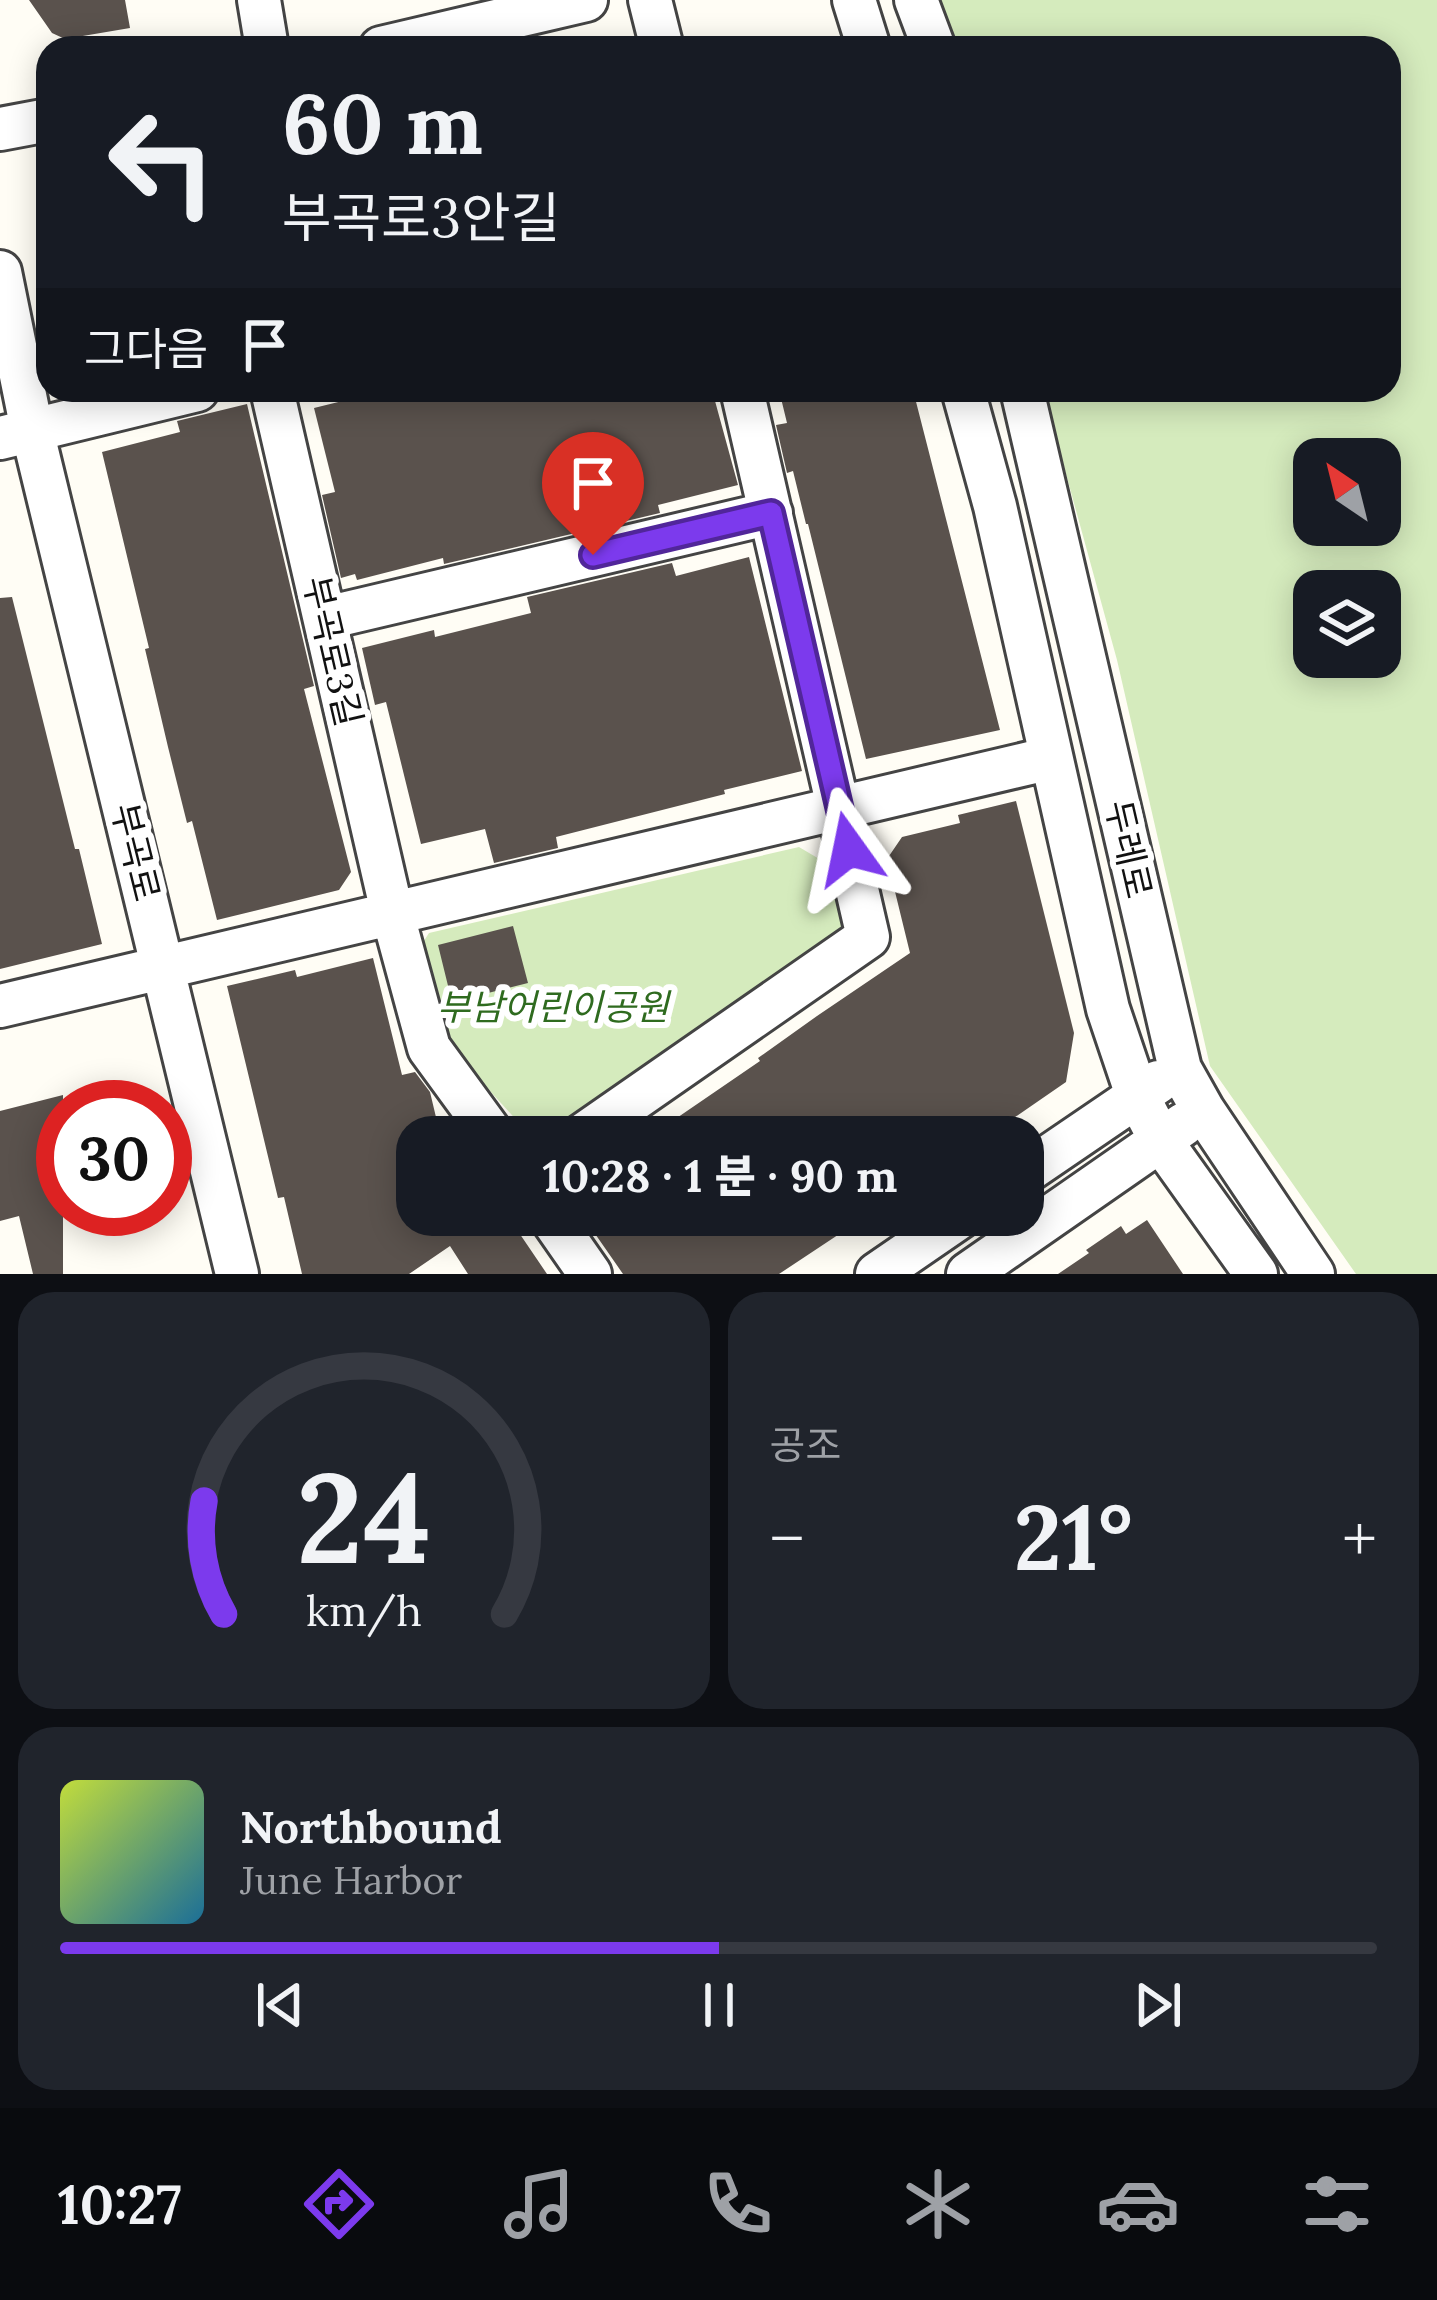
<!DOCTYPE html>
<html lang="ko">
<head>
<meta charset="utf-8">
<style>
	body { margin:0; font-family:Lora,"Noto Sans KR",serif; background:#20242c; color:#f1f3f6; height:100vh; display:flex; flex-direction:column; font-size:45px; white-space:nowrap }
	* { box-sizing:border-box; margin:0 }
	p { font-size:39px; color:#9ea1a6 }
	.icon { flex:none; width:66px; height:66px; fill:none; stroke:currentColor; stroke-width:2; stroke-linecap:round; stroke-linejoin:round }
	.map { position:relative; height:1274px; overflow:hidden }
	.drawer { display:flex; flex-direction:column; gap:18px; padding:18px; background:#0d0f14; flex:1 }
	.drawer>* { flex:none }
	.banner { position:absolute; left:36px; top:36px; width:1365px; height:366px; border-radius:36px; box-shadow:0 6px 30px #0003; background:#171b24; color:#f1f3f6; overflow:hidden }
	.needle { width:78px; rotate:325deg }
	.tools { position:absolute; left:1293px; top:438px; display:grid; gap:24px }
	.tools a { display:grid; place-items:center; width:108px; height:108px; border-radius:24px; background:#171b24; box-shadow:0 6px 30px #0003; font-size:60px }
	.speed { position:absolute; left:36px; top:1080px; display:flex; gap:24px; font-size:60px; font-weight:700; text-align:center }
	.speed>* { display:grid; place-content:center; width:156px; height:156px; border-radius:50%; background:#171b24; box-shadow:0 6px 30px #0003; line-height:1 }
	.speed .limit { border:18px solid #d22; background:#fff; color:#111 }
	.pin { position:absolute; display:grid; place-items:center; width:102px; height:102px; color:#fff; margin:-123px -51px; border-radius:50% 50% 50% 0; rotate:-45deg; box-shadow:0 0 12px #0007 }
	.pin .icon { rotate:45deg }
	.me { position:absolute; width:132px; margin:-66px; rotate:348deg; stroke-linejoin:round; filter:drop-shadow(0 0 9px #0008) }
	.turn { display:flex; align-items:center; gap:42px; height:252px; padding:0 48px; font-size:54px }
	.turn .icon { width:156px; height:156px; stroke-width:2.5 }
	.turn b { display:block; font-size:84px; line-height:102px }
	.then { display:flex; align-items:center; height:114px; padding:0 48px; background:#0003; gap:24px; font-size:45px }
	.big { font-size:90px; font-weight:800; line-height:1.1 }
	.drawer .widget { flex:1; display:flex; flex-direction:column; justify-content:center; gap:18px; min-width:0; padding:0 42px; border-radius:36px; background:#20242c }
	.drawer .dial { align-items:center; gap:0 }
	.dial svg { height:312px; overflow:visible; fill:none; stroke:#363941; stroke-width:7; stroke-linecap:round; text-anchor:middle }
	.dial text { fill:#f1f3f6; stroke:none }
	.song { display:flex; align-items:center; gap:36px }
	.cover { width:144px; height:144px; border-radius:18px; background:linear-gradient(135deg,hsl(70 70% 55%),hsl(200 70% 35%)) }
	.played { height:12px; border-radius:6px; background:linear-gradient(90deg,#7c3aed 50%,#363941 50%) }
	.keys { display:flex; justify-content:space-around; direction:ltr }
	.heat { display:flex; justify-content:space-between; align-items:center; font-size:66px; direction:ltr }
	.drawer .tiles { flex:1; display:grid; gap:18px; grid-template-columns:1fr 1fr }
	.widget:last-child { grid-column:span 2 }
	.trip { position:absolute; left:396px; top:1116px; width:648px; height:120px; border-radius:36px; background:#171b24; box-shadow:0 6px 30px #0003; font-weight:800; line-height:120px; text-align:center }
	.menu { display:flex; height:192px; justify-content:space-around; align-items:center; background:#090b0e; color:#9ea1a6 }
	.menu .icon { width:84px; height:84px }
	.menu .selected { color:#7c3aed }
	.menu b { font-size:54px; color:#f1f3f6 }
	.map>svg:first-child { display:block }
	.green { fill:#d5ebbd; fill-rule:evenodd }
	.building { fill:#5a524d }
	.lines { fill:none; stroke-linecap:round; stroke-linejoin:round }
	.minor-casing { stroke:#444; stroke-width:48 }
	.minor { stroke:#fff; stroke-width:42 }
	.route-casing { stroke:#51269a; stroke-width:30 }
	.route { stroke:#7c3aed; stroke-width:21 }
	.labels { text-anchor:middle; stroke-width:12; stroke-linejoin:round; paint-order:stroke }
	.street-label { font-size:36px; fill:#111; stroke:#fff }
	.park-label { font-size:36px; font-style:italic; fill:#2f6b1f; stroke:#fff }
</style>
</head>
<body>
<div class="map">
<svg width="1437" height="1274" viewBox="0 0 1437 1274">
	<rect width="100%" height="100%" fill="#fffdf5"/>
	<path class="green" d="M937,0H1437V1274H1356L1210,1066L1117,660L1043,390H1389V48H950ZM1314,459H1380V525H1314ZM1314,591H1380V657H1314Z
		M799,847L826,863L844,927L832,939L544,1137H532L448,1045L418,950L429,933Z"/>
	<path class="building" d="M29,0H125L130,28L65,39L52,33Z
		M387,390H712L738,485L658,505L660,513L444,564L443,558L357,580L355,574L341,578L322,495L335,492L314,408Z
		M779,390H913L1000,730L866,759L808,524H806L793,471L787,473L776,425L787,423Z
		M247,404L314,686L304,689L351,872L339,890L217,920L192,821L187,823L168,747L145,649L149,648L102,452L180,432L177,421Z
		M749,557L802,771L724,790L725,794L556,837L558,848L494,863L485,829L421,844L386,702L375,705L362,648L434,630L435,637L531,613L527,597L672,563L676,576Z
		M12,597L75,849H79L102,944L0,969V598Z
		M1016,801L1074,1033L1066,1082L986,1137H649L760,1061L758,1058L817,1016L910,953L887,859L902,837L960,823L958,815Z
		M513,926L528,983L452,1002L438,945Z
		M373,958L402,1075L415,1072L430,1092L440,1134L433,1137H417V1215H507L547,1274H468L450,1246L409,1274H302L284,1197L278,1198L227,986L295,970L297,977Z
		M63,1095V1274H33L19,1216L0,1221V1111Z
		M582,1215H868L779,1274H623Z
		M1147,1220L1183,1274H1058L1089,1253L1086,1250L1121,1226L1126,1234Z"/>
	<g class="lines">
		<defs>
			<path id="minor" d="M259,0L267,48
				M650,0L662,48
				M854,0L869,48
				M916,0L934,48
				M381,48L586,0
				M0,129L48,120
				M0,272L32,430L237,1274
				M272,390L392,912L429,1048L494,1137
				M963,390L995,506L1108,1009L1137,1095L1161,1141L1256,1274
				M1022,390L1180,1069L1203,1110L1313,1274
				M0,438L197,390
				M326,618L771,513
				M0,1006L1051,758
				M580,1137L868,937L742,390
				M1023,1174L1158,1082
				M549,1215L590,1274
				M877,1274L963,1215
				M968,1274L1184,1124"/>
		</defs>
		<use href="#minor" class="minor-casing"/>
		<use href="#minor" class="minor"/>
	</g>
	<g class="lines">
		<defs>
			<path id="route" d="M593,555L771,513L849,849"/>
		</defs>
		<use href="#route" class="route-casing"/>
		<use href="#route" class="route"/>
	</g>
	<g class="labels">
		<g class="street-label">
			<text transform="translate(333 651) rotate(77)" y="13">부곡로3길</text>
			<text transform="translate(1129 849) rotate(77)" y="13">두레로</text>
			<text transform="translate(136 852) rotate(76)" y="13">부곡로</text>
		</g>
		<g class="park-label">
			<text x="553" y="1020">부남어린이공원</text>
		</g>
	</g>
</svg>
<div class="tools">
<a><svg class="needle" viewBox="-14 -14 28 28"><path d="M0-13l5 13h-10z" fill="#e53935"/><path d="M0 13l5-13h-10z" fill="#9ea1a6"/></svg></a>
<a><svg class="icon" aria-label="layers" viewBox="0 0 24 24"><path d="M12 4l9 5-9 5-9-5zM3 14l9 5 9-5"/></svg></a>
</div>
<div class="speed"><div class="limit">30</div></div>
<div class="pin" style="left:593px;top:555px;background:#d93025"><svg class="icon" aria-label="arrive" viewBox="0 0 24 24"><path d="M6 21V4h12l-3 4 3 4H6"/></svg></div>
<svg class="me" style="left:849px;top:849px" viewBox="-20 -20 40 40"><path d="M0-17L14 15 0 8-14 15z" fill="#7c3aed" stroke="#fff" stroke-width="4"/></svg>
<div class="trip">10:28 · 1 분 · 90 m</div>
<div class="banner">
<div class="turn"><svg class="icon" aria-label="left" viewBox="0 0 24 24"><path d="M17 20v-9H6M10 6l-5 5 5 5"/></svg><div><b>60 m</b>부곡로3안길</div></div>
<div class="then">그다음<svg class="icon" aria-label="arrive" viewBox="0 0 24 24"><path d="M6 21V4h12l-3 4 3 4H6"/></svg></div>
</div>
</div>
<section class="drawer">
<div class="tiles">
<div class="widget dial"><svg viewBox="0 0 100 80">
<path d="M14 69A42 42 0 1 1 86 69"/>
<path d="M14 69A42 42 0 0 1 9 40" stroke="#7c3aed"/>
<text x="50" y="56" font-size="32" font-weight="700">24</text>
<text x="50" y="72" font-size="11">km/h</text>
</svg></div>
<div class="widget"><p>공조</p>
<div class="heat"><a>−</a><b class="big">21°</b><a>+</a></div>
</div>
<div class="widget">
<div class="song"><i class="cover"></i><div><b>Northbound</b><p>June Harbor</p></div></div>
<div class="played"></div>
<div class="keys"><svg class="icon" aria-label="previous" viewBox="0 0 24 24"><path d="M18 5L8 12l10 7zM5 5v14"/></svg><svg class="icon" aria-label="pause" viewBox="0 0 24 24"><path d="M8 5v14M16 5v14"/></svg><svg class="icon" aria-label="next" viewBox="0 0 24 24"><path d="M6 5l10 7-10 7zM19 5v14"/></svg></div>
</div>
</div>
</section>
<nav class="menu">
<b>10:27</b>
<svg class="icon selected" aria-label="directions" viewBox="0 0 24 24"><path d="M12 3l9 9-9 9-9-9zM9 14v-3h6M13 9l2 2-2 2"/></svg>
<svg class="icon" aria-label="music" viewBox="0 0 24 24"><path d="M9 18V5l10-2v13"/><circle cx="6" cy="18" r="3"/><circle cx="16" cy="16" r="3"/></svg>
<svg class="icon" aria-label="phone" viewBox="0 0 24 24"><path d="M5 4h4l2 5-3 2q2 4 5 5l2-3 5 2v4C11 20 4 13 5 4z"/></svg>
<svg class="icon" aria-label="climate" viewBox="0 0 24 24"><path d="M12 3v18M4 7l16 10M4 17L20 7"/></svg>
<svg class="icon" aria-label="car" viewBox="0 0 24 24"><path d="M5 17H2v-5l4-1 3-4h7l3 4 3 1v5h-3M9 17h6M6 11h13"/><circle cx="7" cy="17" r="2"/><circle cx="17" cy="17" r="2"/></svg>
<svg class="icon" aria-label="filters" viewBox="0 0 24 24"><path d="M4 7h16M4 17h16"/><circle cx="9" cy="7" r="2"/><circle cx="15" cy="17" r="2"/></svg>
</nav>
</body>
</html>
